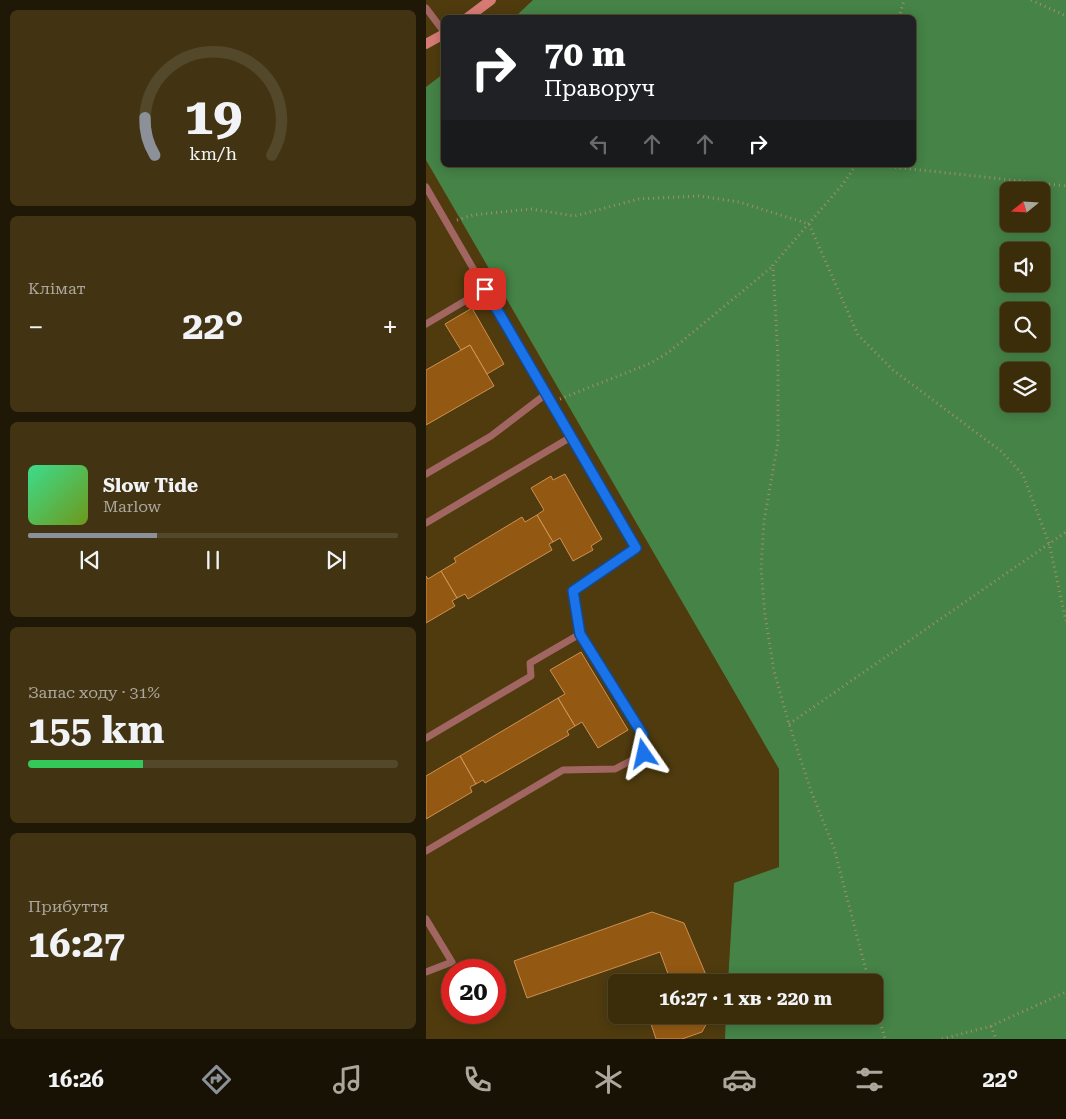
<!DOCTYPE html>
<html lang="uk">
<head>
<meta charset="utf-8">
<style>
	body { margin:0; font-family:"Roboto Serif",serif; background:#423413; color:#f1f3f6; height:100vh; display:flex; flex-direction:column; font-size:19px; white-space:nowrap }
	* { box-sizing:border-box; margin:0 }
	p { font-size:16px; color:#aca79c }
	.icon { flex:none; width:28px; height:28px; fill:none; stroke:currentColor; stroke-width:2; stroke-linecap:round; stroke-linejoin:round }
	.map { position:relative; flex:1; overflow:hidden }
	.drawer { display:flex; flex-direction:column; gap:10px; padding:10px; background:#201806; width:426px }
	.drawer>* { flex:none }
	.banner { position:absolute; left:15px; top:15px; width:475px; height:152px; border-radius:8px; box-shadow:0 2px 12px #0003,0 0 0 1px #54482b; background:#202124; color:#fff; overflow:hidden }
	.needle { width:32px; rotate:252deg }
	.buttons { position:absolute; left:574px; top:182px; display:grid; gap:10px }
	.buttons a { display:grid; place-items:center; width:50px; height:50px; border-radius:8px; background:#3b2c0a; box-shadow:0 2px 12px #0003,0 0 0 1px #54482b; font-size:25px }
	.speed { position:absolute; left:15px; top:959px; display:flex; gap:10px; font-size:25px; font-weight:700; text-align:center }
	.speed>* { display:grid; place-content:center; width:65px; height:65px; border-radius:50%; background:#3b2c0a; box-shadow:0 2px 12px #0003,0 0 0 1px #54482b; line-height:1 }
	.speed .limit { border:8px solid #d22; background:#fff; color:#111 }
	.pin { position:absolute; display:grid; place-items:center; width:42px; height:42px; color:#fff; margin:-21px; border-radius:10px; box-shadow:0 2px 8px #0006 }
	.me { position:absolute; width:55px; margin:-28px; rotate:349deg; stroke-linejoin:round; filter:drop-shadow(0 0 4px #0008) }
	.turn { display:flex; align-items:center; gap:18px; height:105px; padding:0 20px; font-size:22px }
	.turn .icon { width:65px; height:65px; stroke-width:2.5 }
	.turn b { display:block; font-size:35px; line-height:42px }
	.lanes { display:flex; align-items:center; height:48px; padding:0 20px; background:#0003; justify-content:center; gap:25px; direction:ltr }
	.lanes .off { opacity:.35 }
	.big { font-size:38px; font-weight:700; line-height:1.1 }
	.drawer .tile { flex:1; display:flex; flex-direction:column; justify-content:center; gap:8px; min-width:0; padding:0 18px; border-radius:8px; background:#423413 }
	.drawer .dial { align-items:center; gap:0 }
	.dial svg { height:130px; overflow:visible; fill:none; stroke:#54482b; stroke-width:7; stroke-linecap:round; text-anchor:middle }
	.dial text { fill:#f1f3f6; stroke:none }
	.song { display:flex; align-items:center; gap:15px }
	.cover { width:60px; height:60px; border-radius:8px; background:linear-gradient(135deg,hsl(150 70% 55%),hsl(80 70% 35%)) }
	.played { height:5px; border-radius:2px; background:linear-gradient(90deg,#8c9099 35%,#54482b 35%) }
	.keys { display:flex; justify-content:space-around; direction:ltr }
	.heat { display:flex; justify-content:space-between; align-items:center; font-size:28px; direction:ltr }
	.charge { height:8px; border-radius:4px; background:linear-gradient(90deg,#34c759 31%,#54482b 0) }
	.trip { position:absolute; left:182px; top:974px; width:275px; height:50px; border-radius:8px; background:#3b2c0a; box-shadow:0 2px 12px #0003,0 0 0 1px #54482b; font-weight:700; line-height:50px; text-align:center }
	.tabs { display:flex; height:80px; justify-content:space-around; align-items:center; background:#181204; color:#aca79c }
	.tabs .icon { width:35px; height:35px }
	.tabs .active { color:#8c9099 }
	.tabs b { font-size:22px; color:#f1f3f6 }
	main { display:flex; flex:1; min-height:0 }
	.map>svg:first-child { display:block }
	.forest { fill:#458347; fill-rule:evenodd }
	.building { fill:#935913; stroke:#ce9051 }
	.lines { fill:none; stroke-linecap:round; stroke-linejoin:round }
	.path { stroke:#a49067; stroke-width:3; stroke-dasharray:1 4; stroke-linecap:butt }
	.service { stroke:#a16661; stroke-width:7 }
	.secondary { stroke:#d67a74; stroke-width:10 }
	.route-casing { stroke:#114b97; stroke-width:12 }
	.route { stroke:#1a73e8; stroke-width:9 }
</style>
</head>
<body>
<main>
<section class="drawer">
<div class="tile dial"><svg viewBox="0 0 100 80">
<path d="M14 69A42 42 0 1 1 86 69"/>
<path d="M14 69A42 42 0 0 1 8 46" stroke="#8c9099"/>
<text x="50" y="56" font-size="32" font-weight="700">19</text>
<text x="50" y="72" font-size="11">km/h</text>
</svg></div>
<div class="tile"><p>Клімат</p>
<div class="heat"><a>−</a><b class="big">22°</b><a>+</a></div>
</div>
<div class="tile">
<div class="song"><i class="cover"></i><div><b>Slow Tide</b><p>Marlow</p></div></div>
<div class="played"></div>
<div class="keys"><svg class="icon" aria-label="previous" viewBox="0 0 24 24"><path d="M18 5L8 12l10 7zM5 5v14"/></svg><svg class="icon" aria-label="pause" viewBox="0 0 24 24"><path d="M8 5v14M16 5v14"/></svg><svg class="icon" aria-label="next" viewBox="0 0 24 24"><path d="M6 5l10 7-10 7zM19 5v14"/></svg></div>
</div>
<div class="tile"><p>Запас ходу · 31%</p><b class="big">155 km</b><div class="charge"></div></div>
<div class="tile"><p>Прибуття</p><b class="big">16:27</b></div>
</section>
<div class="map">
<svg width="640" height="1039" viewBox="0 0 640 1039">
	<rect width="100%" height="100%" fill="#4f3b0e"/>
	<path class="forest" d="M107,0H640V1039H299L300,1015H449V982H302L308,883L353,867V769L0,160V87L17,74L18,165H488V18L89,17ZM582,191H615V224H582ZM582,251H615V284H582ZM582,311H615V344H582ZM582,371H615V404H582Z"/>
	<path class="building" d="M46,308L78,364L61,374L44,345L35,350L19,324Z
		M44,345L68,386L0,425V370Z
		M139,474L176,539L165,546L167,550L147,561L134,538L127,542L111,515L118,510L105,488L125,476L127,480Z
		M111,515L127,542L123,544L126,550L42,599L39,594L31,598L15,571L30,562L28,558L96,517L99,522Z
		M15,571L31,598L26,601L29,606L0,623V576L2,579Z
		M155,652L202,730L172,748L156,722L149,726L132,698L139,694L124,670Z
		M132,698L149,726L141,731L143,735L59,783L57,780L50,784L34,756Z
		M34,756L50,784L44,787L46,792L0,819V776Z
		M226,912L258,923L283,982H245L234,952L101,998L88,961Z
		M222,1015H285L276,1032L256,1039H230Z"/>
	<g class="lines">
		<path class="path" d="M605,0L640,16
			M473,18L478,0
			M430,165L417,184L347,265L352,358V442L338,521L335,568L339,615L348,671L363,724L385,791L408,848L443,982
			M449,165L640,186
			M31,220L47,215L105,209L149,216L213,199L273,196L313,202L383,224L432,335L467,370L576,452L597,475L623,543L640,621
			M134,399L225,363L243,352L347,266
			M363,724L640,532
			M449,1003L459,1039
			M565,1026L570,1039
			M516,1039L565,1026L640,992"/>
		<path class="service" d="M0,8L18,32
			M0,187L59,289
			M0,324L59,289L210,547L147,591L154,634
			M0,474L65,436L120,394
			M0,523L145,437
			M0,738L105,676L104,663L154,634L217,735L218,754L189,769L137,770L0,851
			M0,919L26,962L0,972"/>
		<path class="secondary" d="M41,18L65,0
			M0,44L18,34"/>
	</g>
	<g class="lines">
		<defs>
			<path id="route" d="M59,289L210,548L147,591L154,634L217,735L218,754"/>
		</defs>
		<use href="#route" class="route-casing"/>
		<use href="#route" class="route"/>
	</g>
</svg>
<div class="buttons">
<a><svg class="needle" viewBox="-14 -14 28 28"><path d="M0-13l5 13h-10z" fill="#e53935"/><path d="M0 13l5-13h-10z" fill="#aca79c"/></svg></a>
<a><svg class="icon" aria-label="sound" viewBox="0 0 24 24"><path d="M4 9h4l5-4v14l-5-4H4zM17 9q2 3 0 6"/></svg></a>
<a><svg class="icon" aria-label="search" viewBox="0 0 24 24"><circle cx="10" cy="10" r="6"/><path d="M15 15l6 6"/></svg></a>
<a><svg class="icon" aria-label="layers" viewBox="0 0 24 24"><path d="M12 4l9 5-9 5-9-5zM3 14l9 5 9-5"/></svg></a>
</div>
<div class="speed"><div class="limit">20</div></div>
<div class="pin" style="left:59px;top:289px;background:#d93025"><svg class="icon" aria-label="arrive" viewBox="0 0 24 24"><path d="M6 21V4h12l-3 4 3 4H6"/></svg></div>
<svg class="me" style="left:218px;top:754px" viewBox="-20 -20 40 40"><path d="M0-17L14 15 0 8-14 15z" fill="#1a73e8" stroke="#fff" stroke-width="4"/></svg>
<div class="trip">16:27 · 1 хв · 220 m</div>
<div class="banner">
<div class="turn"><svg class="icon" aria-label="right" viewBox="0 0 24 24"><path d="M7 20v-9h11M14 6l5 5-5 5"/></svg><div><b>70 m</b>Праворуч</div></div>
<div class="lanes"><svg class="icon off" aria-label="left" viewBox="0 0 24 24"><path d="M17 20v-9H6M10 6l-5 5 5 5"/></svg><svg class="icon off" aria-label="ahead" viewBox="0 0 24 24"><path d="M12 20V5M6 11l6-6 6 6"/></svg><svg class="icon off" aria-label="ahead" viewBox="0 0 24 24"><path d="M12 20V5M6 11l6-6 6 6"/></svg><svg class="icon" aria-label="right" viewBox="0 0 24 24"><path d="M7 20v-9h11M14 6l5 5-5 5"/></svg></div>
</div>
</div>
</main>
<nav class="tabs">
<b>16:26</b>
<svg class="icon active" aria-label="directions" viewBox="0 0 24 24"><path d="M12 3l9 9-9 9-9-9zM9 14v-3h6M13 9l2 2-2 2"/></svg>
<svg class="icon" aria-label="music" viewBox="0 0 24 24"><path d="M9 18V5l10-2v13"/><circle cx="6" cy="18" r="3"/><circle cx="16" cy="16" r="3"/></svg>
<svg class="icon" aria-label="phone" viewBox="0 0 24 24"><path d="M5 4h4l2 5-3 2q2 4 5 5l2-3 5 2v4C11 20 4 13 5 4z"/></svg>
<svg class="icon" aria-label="climate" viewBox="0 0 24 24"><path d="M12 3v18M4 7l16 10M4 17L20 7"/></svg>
<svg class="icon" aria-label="car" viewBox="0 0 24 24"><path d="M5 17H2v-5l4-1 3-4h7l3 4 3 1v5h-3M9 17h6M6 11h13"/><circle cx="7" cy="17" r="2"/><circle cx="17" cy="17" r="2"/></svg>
<svg class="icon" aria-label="filters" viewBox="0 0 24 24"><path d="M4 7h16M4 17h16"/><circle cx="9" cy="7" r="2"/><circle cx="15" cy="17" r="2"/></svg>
<b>22°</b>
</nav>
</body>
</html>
